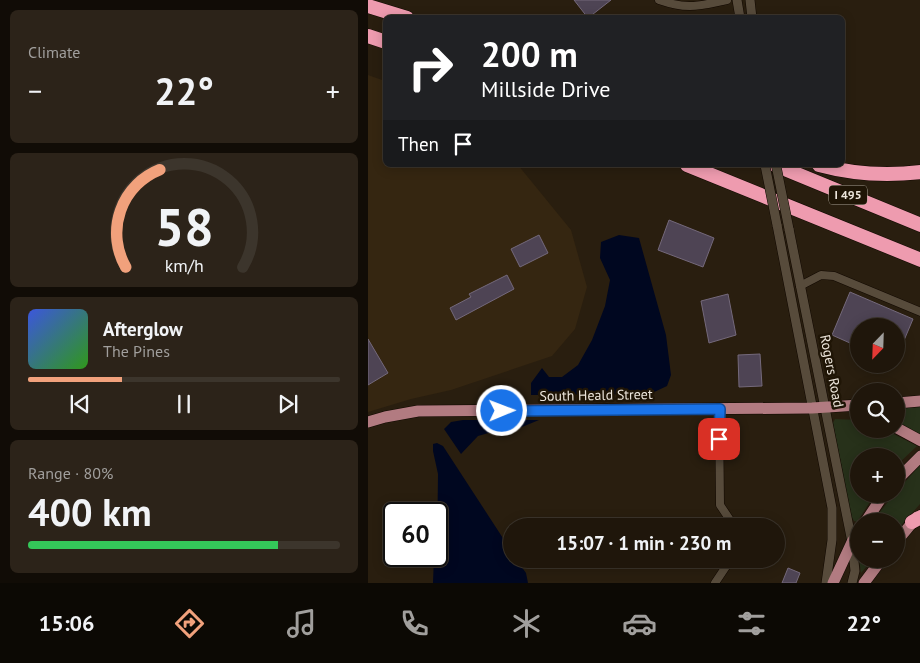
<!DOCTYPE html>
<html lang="en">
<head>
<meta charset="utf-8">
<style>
	body { margin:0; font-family:"PT Sans",sans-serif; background:#2c2319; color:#f1f3f6; height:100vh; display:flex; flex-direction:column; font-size:19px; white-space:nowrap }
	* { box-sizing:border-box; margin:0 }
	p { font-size:16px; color:#a19f9d }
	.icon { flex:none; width:28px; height:28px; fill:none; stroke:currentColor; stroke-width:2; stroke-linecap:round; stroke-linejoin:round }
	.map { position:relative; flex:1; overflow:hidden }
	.panel { display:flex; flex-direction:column; gap:10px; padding:10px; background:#110c06; width:368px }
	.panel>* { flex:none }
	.top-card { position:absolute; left:15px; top:15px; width:462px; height:152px; border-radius:8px; box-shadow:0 2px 12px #0003,0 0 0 1px #3c352c; background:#202124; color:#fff; overflow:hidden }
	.needle { width:32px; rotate:203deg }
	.tools { position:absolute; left:482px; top:318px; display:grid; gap:10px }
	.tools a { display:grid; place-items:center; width:55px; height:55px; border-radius:50%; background:#1f160b; box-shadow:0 2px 12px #0003,0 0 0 1px #3c352c; font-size:25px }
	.speed { position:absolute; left:15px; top:502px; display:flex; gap:10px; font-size:25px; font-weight:700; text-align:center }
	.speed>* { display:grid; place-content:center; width:65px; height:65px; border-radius:50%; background:#1f160b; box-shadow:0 2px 12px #0003,0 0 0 1px #3c352c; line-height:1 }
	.speed .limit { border:2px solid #111; border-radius:8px; background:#fff; color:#111 }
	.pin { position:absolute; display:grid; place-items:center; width:42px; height:42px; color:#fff; margin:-21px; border-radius:10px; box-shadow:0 2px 8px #0006 }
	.me { position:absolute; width:55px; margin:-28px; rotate:89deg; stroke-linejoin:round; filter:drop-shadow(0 0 4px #0008) }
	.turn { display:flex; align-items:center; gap:18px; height:105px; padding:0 15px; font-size:22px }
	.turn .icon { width:65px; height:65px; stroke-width:2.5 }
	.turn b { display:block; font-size:35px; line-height:42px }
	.then { display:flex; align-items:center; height:48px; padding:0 15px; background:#0003; gap:10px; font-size:19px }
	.big { font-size:38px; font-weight:800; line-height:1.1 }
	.panel .card { flex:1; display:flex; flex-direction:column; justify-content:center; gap:8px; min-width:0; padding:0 18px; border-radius:8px; background:#2c2319 }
	.panel .dial { align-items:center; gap:0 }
	.dial svg { height:130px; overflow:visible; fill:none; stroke:#3c352c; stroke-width:7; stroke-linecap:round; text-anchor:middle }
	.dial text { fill:#f1f3f6; stroke:none }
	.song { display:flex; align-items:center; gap:15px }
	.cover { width:60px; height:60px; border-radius:8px; background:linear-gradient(135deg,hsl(230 70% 55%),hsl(110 70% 35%)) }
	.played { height:5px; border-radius:2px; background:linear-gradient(90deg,#f1a17c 30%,#3c352c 30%) }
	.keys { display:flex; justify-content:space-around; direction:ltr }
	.heat { display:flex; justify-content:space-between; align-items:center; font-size:28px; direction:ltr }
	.charge { height:8px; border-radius:4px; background:linear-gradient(90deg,#34c759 80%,#3c352c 0) }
	.trip { position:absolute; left:135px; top:518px; width:282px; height:50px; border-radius:25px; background:#1f160b; box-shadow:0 2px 12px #0003,0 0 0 1px #3c352c; font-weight:800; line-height:50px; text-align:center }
	.tab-bar { display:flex; height:80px; justify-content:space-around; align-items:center; background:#0c0904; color:#a19f9d }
	.tab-bar .icon { width:35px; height:35px }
	.tab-bar .current { color:#f1a17c }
	.tab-bar b { font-size:22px; color:#f1f3f6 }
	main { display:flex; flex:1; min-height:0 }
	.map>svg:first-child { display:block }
	.built { fill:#352611 }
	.green { fill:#27311a }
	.water { fill:#000720 }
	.building { fill:#4e4454; stroke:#74697b }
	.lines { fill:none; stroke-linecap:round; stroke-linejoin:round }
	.minor-casing { stroke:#110800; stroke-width:9 }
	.tertiary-casing { stroke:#110800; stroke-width:10 }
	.primary-casing { stroke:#110800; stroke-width:12 }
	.motorway-casing { stroke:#110800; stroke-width:15 }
	.minor { stroke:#574b3b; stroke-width:8 }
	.tertiary { stroke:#574b3b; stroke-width:9 }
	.primary { stroke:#b27b81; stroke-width:11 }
	.motorway { stroke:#ee9baf; stroke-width:14 }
	.tertiary-bridge-casing { stroke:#110800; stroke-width:10; stroke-linecap:butt }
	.tertiary-bridge { stroke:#574b3b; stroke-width:9 }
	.route-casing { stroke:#114b97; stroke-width:12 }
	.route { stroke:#1a73e8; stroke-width:9 }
	.labels { text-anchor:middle; stroke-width:5; stroke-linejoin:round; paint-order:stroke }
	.shield { fill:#1f1506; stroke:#aea79b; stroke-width:1 }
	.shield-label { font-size:12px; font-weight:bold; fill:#ece5db }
	.street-label { font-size:14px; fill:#ece5db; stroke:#1f1506 }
</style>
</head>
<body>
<main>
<section class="panel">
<div class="card"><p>Climate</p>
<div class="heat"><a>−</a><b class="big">22°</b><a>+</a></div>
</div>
<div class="card dial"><svg viewBox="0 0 100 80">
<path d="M14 69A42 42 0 1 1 86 69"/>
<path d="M14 69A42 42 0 0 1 35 9" stroke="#f1a17c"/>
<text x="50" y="56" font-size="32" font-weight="700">58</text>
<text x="50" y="72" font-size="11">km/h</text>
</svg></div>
<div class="card">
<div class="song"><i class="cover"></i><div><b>Afterglow</b><p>The Pines</p></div></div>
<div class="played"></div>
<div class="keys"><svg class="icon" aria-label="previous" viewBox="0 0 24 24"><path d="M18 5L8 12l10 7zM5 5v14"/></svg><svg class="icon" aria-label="pause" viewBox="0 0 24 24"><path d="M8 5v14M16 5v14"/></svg><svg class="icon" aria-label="next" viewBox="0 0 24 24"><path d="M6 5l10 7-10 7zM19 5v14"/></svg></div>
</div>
<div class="card"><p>Range · 80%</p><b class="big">400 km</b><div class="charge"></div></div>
</section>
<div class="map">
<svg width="553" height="583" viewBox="0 0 553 583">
	<rect width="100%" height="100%" fill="#291e0f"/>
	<path class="built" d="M0,75L17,81L18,165H150L203,230L219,287L207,329L184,356L83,390L43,399L0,412Z"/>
	<path class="green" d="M552,407V435L529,423V409Z
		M467,419L491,420V429H516L549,446L529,465V456H491V494H507L489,522L486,521L483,516L465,423Z
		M552,465V504L529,530V521H505L526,494H529V491Z
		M491,559H505L493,573Z"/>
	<path class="water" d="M251,235L271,238L298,335L303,375L299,386L282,394L163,395V383L174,368L181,377H194L210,365L224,340L237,306L242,280L232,258L233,242Z
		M95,420H171L137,434L124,432L110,436L93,454L76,429L83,422Z
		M69,443L75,446L144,552V559H148L158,573L160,583H65L66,556H69L70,474L65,451V444Z"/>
	<path class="building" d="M206,0H243L220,18Z
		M301,220L346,238L335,267L290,250Z
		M171,235L180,253L152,267L143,249Z
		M139,275L146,289L88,320L82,308L103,297L101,294Z
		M482,292L545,319L529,357V326H491V347L464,335Z
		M360,294L368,335L341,343L333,301Z
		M0,339L20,373L0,385Z
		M392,354L394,386L371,387L370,355Z
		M420,568L432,573L428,583H414Z"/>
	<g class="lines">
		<defs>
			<path id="minor" d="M291,0C320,10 330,6 359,0
				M432,286L453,275L466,276L553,312
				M351,409L352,505L366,526
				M347,583L363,559"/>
			<path id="tertiary" d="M369,0L372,18
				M382,0L384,18
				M409,225L464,508V540L458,583
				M421,229L484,542L487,571L484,583"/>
			<path id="primary" d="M529,403L553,401
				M0,422L17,417L50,411L444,408L491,405
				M529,428L553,441
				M529,480L553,456
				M498,521L516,494
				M529,541L549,517
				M465,583L484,542L491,531
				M496,583L514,559"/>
			<path id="motorway" d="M0,6L39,18
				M0,36L18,42
				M319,165L553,260
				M407,165L553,225
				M451,165C484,174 518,176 553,172
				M544,522L553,517"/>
		</defs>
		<use href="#minor" class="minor-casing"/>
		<use href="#tertiary" class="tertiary-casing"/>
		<use href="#primary" class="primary-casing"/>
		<use href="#motorway" class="motorway-casing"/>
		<use href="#minor" class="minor"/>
		<use href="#tertiary" class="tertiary"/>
		<use href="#primary" class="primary"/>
		<use href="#motorway" class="motorway"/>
		<defs>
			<path id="tertiary-bridge" d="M397,165L409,225
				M408,165L421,229"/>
		</defs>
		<use href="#tertiary-bridge" class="tertiary-bridge-casing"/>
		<use href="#tertiary-bridge" class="tertiary-bridge"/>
	</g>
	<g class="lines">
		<defs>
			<path id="route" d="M134,411L352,409L351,439"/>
		</defs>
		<use href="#route" class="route-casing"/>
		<use href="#route" class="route"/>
	</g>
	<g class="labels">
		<rect class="shield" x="461" y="185.5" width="38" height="19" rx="4"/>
		<g class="shield-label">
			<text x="480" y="199">I 495</text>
		</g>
		<g class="street-label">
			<text transform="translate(464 371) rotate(79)" y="5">Rogers Road</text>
			<text transform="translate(228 395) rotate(-1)" y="5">South Heald Street</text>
		</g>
	</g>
</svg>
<div class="tools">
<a><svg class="needle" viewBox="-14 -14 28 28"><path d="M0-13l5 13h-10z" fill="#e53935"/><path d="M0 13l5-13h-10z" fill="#a19f9d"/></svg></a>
<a><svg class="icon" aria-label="search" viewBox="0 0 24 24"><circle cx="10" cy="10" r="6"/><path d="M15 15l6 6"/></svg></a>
<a>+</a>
<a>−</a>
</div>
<div class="speed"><div class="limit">60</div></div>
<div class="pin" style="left:351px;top:439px;background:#d93025"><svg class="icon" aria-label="arrive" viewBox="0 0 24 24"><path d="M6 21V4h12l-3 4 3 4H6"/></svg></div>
<svg class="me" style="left:134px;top:411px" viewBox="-20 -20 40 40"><circle r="17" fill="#1a73e8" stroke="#fff" stroke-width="3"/><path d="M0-11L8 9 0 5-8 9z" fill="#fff"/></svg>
<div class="trip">15:07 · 1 min · 230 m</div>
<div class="top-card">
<div class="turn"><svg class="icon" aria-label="right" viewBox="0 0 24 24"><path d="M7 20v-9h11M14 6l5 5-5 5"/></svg><div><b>200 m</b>Millside Drive</div></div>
<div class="then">Then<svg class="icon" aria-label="arrive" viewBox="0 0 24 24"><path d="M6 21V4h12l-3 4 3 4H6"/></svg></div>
</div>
</div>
</main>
<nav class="tab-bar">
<b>15:06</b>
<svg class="icon current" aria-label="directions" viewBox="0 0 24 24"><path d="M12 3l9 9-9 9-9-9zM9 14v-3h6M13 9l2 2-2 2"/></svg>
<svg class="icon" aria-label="music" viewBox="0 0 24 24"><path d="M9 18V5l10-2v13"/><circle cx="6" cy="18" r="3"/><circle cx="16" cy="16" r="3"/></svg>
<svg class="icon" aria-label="phone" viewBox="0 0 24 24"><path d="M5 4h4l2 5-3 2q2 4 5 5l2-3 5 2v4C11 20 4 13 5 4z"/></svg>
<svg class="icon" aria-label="climate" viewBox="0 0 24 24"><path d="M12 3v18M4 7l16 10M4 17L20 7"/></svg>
<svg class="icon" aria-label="car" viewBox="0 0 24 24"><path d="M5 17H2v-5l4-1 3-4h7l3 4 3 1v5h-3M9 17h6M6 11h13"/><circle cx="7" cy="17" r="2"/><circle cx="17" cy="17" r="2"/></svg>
<svg class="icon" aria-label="filters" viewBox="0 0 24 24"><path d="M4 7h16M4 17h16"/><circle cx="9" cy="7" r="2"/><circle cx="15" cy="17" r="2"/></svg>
<b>22°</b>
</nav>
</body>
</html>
